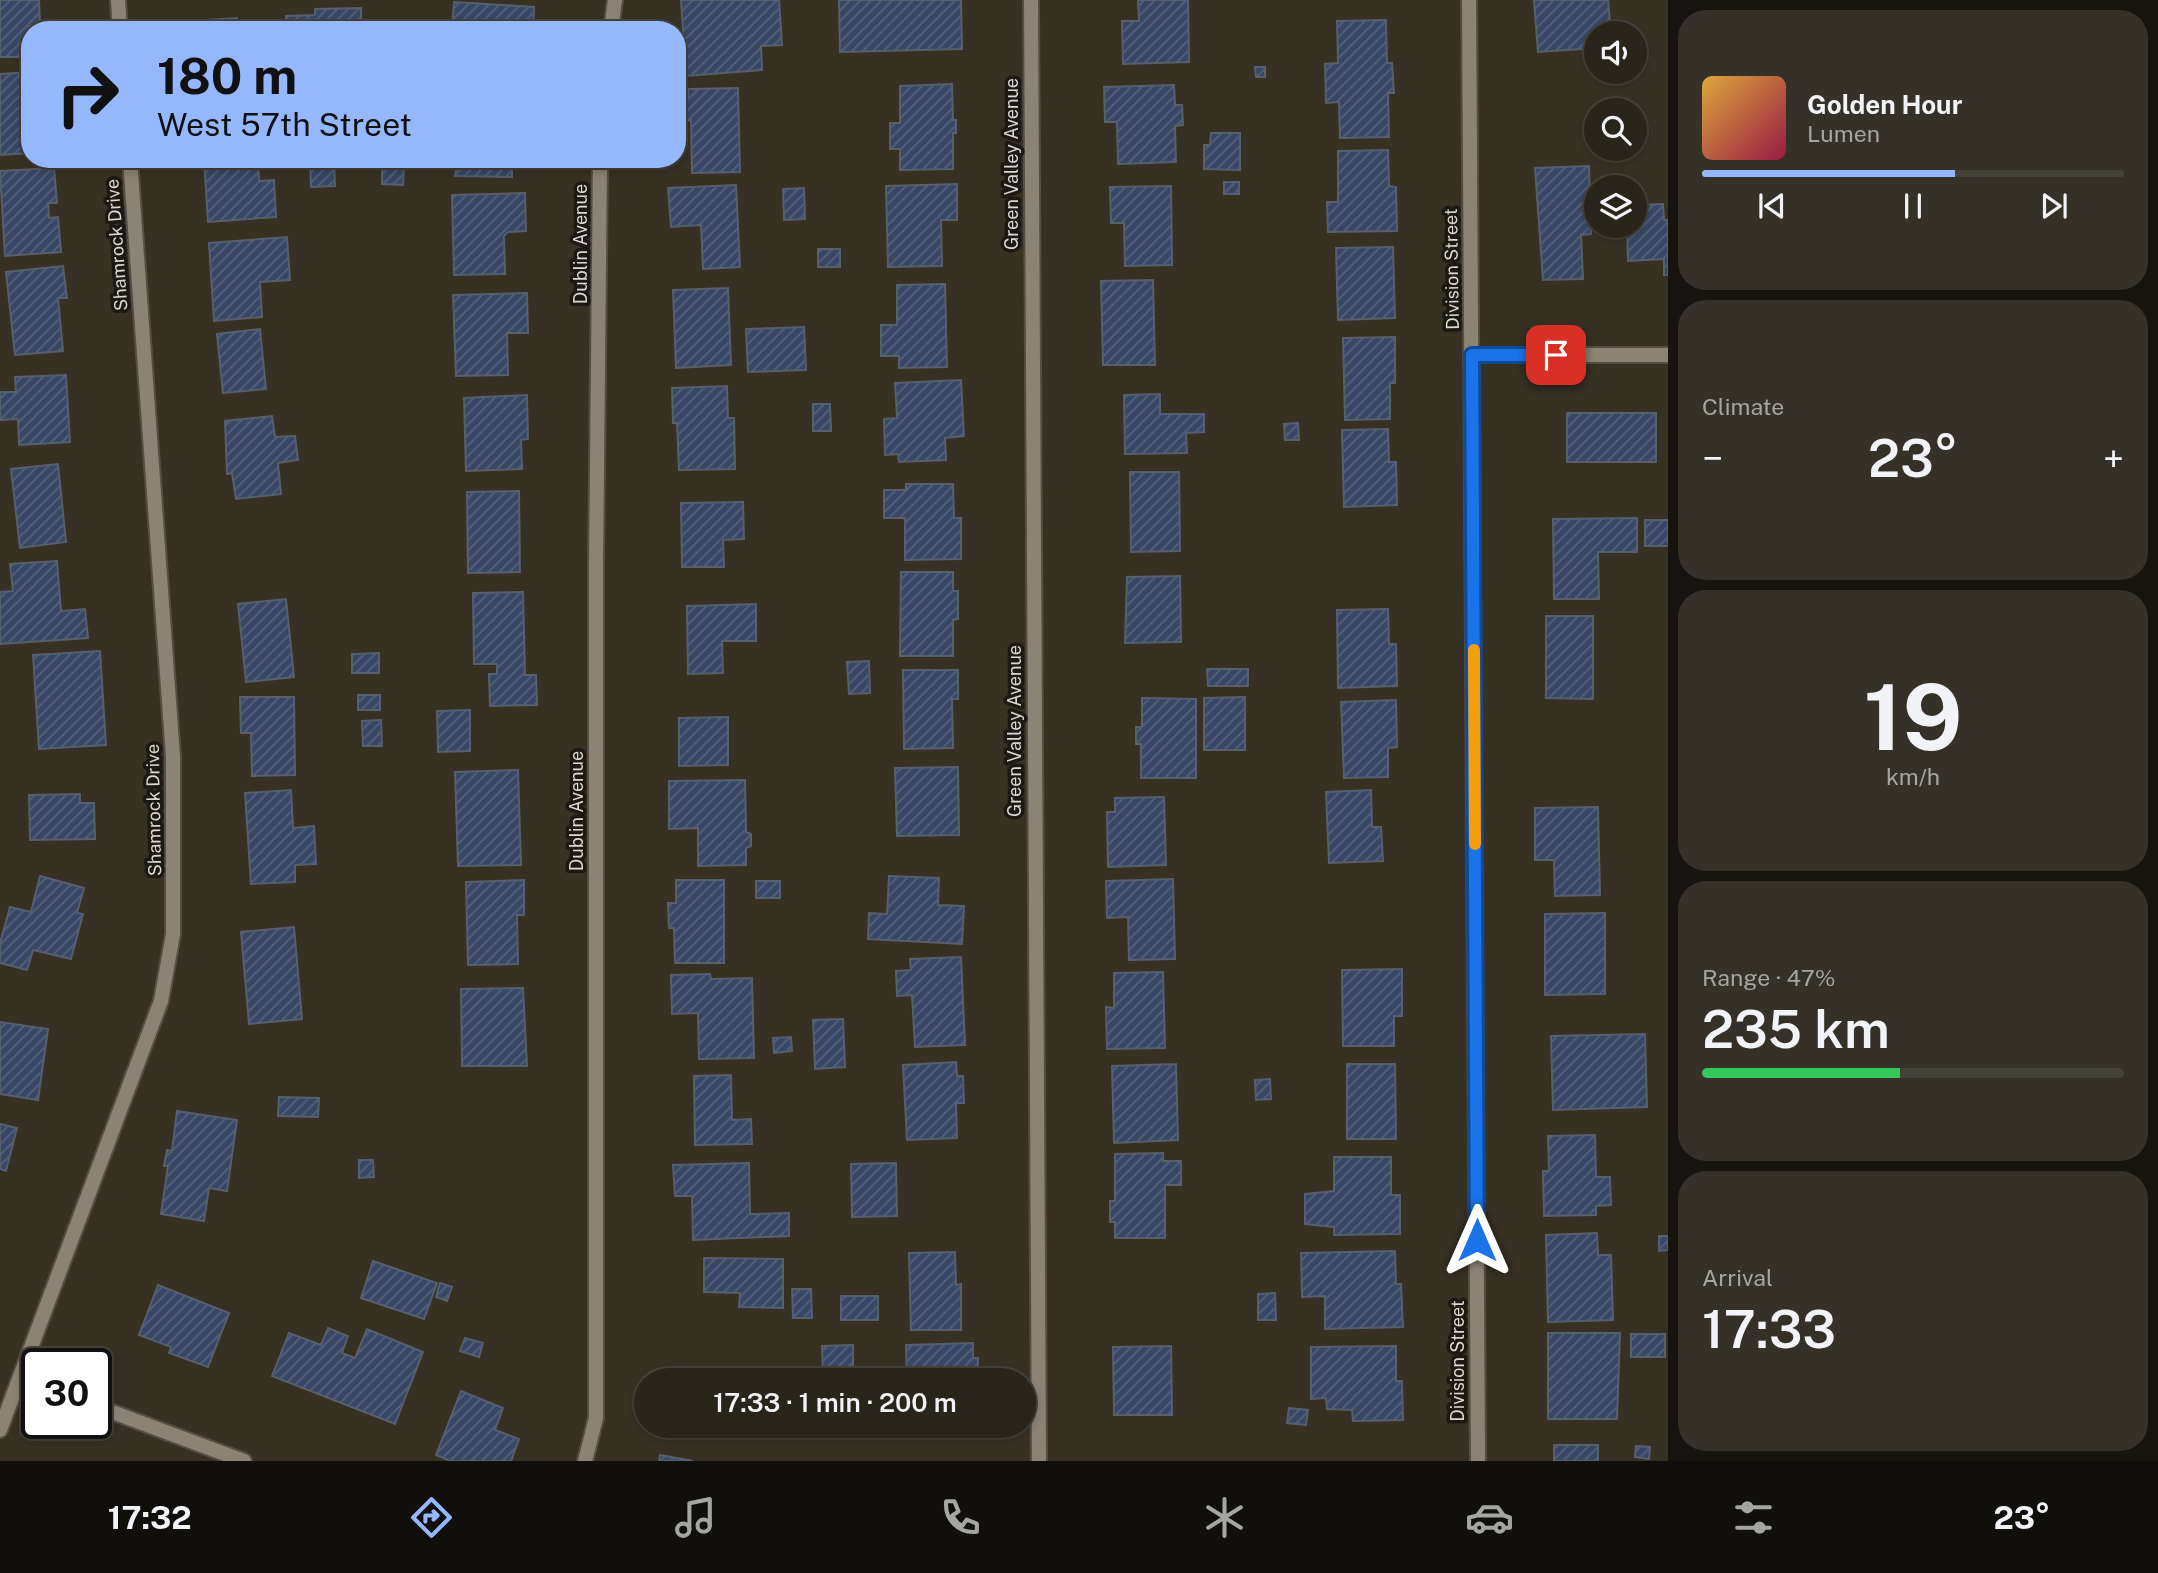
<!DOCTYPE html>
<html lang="en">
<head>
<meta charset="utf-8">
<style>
	body { margin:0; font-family:"Public Sans",sans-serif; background:#353128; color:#f1f3f6; height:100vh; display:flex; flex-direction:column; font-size:26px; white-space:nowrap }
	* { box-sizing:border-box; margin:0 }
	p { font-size:23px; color:#a5a5a3 }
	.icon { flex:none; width:38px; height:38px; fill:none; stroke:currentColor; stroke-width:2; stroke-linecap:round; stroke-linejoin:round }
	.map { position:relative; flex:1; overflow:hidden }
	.details { display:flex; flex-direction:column; gap:10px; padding:10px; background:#17140f; width:490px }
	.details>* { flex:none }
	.top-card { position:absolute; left:21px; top:21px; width:665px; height:147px; border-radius:28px; box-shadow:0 4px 10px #0003,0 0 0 2px #45423a; background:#94b7fd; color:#111; overflow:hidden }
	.controls { position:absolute; left:1584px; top:21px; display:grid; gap:14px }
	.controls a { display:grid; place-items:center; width:63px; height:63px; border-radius:50%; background:#29251b; box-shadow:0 4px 10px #0003,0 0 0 2px #45423a; font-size:35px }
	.speed { position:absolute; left:21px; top:1348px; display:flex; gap:14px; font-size:35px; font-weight:700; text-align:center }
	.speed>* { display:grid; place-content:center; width:91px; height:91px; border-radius:50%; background:#29251b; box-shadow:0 4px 10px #0003,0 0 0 2px #45423a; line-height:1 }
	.speed .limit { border:4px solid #111; border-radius:10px; background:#fff; color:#111 }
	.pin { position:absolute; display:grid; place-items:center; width:60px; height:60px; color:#fff; margin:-30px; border-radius:14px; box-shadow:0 4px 10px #0006 }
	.me { position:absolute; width:77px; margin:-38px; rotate:0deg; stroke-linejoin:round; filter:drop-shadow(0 0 5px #0008) }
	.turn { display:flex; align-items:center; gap:24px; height:147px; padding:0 21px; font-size:32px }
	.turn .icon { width:91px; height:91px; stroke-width:2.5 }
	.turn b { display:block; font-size:49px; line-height:60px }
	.big { font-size:52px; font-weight:600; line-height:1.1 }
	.details .widget { flex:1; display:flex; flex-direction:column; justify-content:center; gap:10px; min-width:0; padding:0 24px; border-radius:28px; background:#353128 }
	.details .dial { align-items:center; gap:0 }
	.dial b { font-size:91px; line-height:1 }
	.song { display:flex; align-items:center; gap:21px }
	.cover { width:84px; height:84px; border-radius:10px; background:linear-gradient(135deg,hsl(40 70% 55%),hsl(340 70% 35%)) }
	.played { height:7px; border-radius:4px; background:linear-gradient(90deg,#94b7fd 60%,#45423a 60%) }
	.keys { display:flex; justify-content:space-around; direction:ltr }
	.heat { display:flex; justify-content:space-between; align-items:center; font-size:38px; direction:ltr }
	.charge { height:10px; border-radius:5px; background:linear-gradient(90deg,#34c759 47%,#45423a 0) }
	.trip { position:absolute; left:634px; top:1368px; width:402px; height:70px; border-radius:35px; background:#29251b; box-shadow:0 4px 10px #0003,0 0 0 2px #45423a; font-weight:600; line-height:70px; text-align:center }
	.dock { display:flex; height:112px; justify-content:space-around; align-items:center; background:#100f0b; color:#a5a5a3 }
	.dock .icon { width:49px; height:49px }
	.dock .current { color:#94b7fd }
	.dock b { font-size:32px; color:#f1f3f6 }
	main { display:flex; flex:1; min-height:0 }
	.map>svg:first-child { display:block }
	.building { fill:url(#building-hatch); stroke:#575e6c; stroke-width:2 }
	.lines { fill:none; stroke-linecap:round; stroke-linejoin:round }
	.street-casing { stroke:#544e44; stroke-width:18 }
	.street { stroke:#8b8374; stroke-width:14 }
	.route-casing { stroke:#114b97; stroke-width:18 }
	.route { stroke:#1a73e8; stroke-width:12 }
	.slow { stroke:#f59e0b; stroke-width:12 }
	.labels { text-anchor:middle; stroke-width:7; stroke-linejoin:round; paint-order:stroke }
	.street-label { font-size:18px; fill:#dcd8d0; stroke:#1c1914 }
</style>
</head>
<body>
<main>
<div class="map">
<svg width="1668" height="1461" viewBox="0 0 1668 1461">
	<defs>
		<pattern id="building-hatch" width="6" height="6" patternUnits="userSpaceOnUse" patternTransform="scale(1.75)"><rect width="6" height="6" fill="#394766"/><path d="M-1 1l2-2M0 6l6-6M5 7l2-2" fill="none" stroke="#55617b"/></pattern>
	</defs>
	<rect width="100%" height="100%" fill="#373124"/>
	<path class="building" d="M0,0H39L40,25L29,26V57H0Z
		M681,0H779L782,45L761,46L762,70L686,76Z
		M839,0H961L962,49L840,52Z
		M1138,0H1188L1189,62L1123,64L1122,21H1139Z
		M1534,0H1608L1611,33H1596V48L1538,52Z
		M454,2L534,7L533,30H452Z
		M361,8V30H287L286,16L315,15V9Z
		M237,18L238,30H191V21Z
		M1386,20L1387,63H1392L1394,93H1388L1389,137L1340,138L1339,102L1326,103L1325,64L1338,63L1337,21Z
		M1255,67H1265V77H1256Z
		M30,72V153L0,155V74Z
		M952,84L953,120H956V133H953V169L900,170V149H890V123H900V86Z
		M1174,85L1175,105H1182L1183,125L1175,126L1176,162L1118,164L1117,122H1105L1104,87Z
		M738,88L740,172L692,173L691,120L681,121L680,98H688V89Z
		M1211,133H1240V170L1204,169V145H1210Z
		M1388,150L1389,186L1396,187L1397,231L1328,232L1327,202H1338V151Z
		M204,159H258L259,181L274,180L276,217L208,222Z
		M310,159H334L335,186L311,187Z
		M442,159H512V177L455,176L456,168H442Z
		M382,165H404L403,185L382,184Z
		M1589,166L1591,234L1581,235L1583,279L1543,280L1535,168Z
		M54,168L57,203H48L49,218L58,217L61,252L5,256L0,171Z
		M1224,182H1239V194H1224Z
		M957,184V220H941L942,266L888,267L886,186Z
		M736,185L740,267L703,269L701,225L671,227L668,188Z
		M1171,186L1172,265L1125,266L1124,223H1111L1110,187Z
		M804,188L805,219L784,220L783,189Z
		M525,193L526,231L508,232L504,236L505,274L454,275L452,195Z
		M1663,204L1664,220H1668V275H1664V259L1628,261L1627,226H1634V205Z
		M287,237L290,280L260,282L262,317L214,321L209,243Z
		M1393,247L1395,318L1338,320L1336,248Z
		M818,249H840V267H818Z
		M63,266L67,298H58L63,351L15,355L6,272Z
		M1153,280L1155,365H1103L1101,281Z
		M945,284L947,367L899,368V356H881V325H897V285Z
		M728,288L731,365L676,368L673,290Z
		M527,293L528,333H507L508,375L456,376L453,295Z
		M804,327L806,370L748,372L746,329Z
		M260,329L266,389L223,393L217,334Z
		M1395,337V383H1390V419L1345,420L1343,338Z
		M66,375L70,442L19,445L18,419L0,420V392H16L15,377Z
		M961,380L964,436L945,438L946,460L899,462L898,454L885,455L884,419L897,418L895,383Z
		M727,386L728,418H734L735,469L679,470L677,423H673L672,388Z
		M1160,394V414H1204V432L1186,433L1187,453L1125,454L1124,395Z
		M527,395L528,439L521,440L522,469L466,471L464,398Z
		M813,404H830L831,431H813Z
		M1567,413H1656V462H1567Z
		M272,416L275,437L295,436L298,460L278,463L281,494L236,499L232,473L227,474L225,421Z
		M1298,423L1299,440H1285L1284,424Z
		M1388,429L1389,462H1396L1397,505L1344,507L1342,430Z
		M58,464L66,542L20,548L11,469Z
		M1130,472H1179L1180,551L1131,552Z
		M906,484H953L954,518H961V559L905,560V518H884V490H906Z
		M519,491L520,572L468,573L467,492Z
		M743,502L744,539L723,540L724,567H682L681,503Z
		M1637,518V552H1598L1599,599H1554L1553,519Z
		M1645,520H1668V546H1645Z
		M57,561L61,611L85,609L88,638L0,644V592L13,591L10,564Z
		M901,572H953V591H958V619L953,620V656H900Z
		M1180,576L1181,642L1125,643L1127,577Z
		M523,592L525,675H536L537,705L490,706L489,674H497V664H474L473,593Z
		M286,599L294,677L246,682L238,604Z
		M756,604V641H722L723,673L688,674L687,606Z
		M1388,609L1389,644H1396L1397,686L1338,688L1337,610Z
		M1546,616H1593V699L1546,698Z
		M100,651L106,745L39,749L33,655Z
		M379,653V673H352V654Z
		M869,661L870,693L849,694L847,662Z
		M1207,669H1248V686H1208Z
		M903,670H958V699H952L953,748L904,749Z
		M358,695H380V710H358Z
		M240,697H294L295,775L252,776L251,733H241Z
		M1245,697V750H1204V698Z
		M1142,698L1196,699V778H1141V744H1136V727H1142Z
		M1396,700L1397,747L1388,748V777L1344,778L1341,702Z
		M470,710V751L438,752L437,711Z
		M728,717V765L679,766V718Z
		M381,720L382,746H363L362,721Z
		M958,767L959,835L897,836L895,768Z
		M518,770L521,865L458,866L455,772Z
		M745,780L746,832L751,834V846L746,848V865L698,866V828L669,829V781Z
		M291,790L293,828L314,826L316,864L295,865V882L251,884L245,793Z
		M1371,790L1372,827H1381L1383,861L1329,863L1326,792Z
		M80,794V803H94L95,839L30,840L29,795Z
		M1164,797L1166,865L1108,867L1107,812H1115V798Z
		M1598,807L1600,895L1555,896L1554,860H1535V808Z
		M40,876L84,888L77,913L83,914L71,959L33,950L27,970L0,963V943L10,907L31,912Z
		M889,876L939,878L938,905L964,906L962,944L868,939L869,913L887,914Z
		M1173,879L1175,959L1129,960L1128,917L1107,918L1106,881Z
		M524,880V915H517L518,964L468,965L466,882Z
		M676,880H724V963H675L674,928H669L668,903H676Z
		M756,881H780V898H756Z
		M1605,913V994L1545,995V914Z
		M294,927L302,1019L249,1024L241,932Z
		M961,957L965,1045L915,1047L912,995L897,996L896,971L911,970L910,959Z
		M1402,969V1016H1394V1046H1343L1342,970Z
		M1163,972L1165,1048L1107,1049L1106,1007L1114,1008V973Z
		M710,974L711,979L752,978L754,1058L699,1059L698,1013L672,1014L671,975Z
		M523,988L527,1066H462L461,989Z
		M843,1019L845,1067L815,1069L813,1020Z
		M0,1022L48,1029L38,1100L0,1094Z
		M1645,1034L1647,1107L1553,1110L1551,1036Z
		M791,1037L792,1051L774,1053L773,1038Z
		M956,1062L957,1076H963L964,1103H956L957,1138L907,1140L903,1065Z
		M1176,1064L1178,1140L1114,1143L1112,1066Z
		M1347,1064H1395L1396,1139H1347Z
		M731,1075L732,1120L751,1119L752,1144L695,1145L694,1076Z
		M1270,1079L1271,1099L1256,1100L1255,1080Z
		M279,1097L319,1098L318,1117L278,1116Z
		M177,1111L237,1120L227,1191L209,1188L204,1221L161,1214L168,1166H164L167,1150L172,1151Z
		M0,1124L17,1128L6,1171L0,1169Z
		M1595,1135L1596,1177H1610L1611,1205L1596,1206V1215L1544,1216L1543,1171H1549L1548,1136Z
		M1163,1153V1161H1181V1185H1165V1238H1115V1222H1110V1201H1115V1154Z
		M1334,1157H1391V1195H1400V1234L1334,1235V1227L1305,1224V1194L1334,1191Z
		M359,1160H373L374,1177L359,1178Z
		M749,1163L750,1214L789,1213V1236L693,1240L692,1196H675L673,1165Z
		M896,1163L897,1216L852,1217L851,1164Z
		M1597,1233L1598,1255H1611L1613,1320L1548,1322L1546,1235Z
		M1659,1236H1668V1250L1659,1251Z
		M1395,1251L1396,1284H1401L1403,1327L1325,1329V1296L1302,1297L1301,1253Z
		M955,1252L956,1285L961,1284V1330H911L909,1253Z
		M704,1258L783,1259V1308L739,1307L740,1293L704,1292Z
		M373,1261L437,1283L424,1319L361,1298Z
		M440,1283L452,1287L447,1301L436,1297Z
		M158,1285L229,1313L208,1367L169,1353L171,1347L139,1335Z
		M792,1289H811L812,1318H793Z
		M1275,1293L1276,1320H1258V1294Z
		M841,1296H878V1320H841Z
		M328,1328L348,1336L342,1353L355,1358L367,1329L423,1352L395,1424L272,1376L289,1333L321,1345Z
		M1548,1333H1620L1617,1419H1548Z
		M1631,1334H1665V1357H1631Z
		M465,1338L483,1343L479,1357L460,1351Z
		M973,1343V1358H978V1381H907L906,1345Z
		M853,1345V1376H823L822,1346Z
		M1171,1346L1172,1415H1114L1113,1347Z
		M1396,1346V1381H1402L1403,1420L1353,1421L1352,1410L1327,1409L1326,1398L1311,1399V1347Z
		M461,1391L503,1408L495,1430L519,1439L511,1461H450L436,1455Z
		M1289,1408L1308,1410L1306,1425L1287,1423Z
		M1554,1445H1598V1461H1554Z
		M1636,1446L1650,1447L1649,1459L1635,1457Z
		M660,1455L693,1461H659Z"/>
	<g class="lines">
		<defs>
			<path id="street" d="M118,0L120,30
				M1031,0L1039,1461
				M1469,0L1478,1461
				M611,30L615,0
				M1472,355H1668
				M21,1378L37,1384
				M96,1406L244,1461
				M0,1430L161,1001L173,934V757L130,159
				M585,1461L596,1418V569L600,159"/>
		</defs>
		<use href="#street" class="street-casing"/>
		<use href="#street" class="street"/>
	</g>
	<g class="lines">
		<defs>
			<path id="route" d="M1477,1240L1472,355H1556"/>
		</defs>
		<use href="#route" class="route-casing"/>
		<use href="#route" class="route"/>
		<path class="slow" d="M1474,650L1475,844"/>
	</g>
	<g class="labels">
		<g class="street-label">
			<text transform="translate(1012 164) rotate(-90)" y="6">Green Valley Avenue</text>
			<text transform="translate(581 244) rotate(-90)" y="6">Dublin Avenue</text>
			<text transform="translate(117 245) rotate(-94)" y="6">Shamrock Drive</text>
			<text transform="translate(1452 269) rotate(-91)" y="6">Division Street</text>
			<text transform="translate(1015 731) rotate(-90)" y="6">Green Valley Avenue</text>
			<text transform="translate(154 810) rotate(-91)" y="6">Shamrock Drive</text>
			<text transform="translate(577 811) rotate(-90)" y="6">Dublin Avenue</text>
			<text transform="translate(1458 1361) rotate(-90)" y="6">Division Street</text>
		</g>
	</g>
</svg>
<div class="controls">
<a><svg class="icon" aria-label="sound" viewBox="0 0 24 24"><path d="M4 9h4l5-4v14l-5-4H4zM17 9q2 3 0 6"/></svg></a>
<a><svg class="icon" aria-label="search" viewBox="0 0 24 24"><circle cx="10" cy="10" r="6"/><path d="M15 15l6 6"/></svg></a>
<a><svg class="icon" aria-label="layers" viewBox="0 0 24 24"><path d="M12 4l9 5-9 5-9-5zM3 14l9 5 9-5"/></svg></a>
</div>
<div class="speed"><div class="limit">30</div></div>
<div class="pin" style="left:1556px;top:355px;background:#d93025"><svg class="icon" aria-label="arrive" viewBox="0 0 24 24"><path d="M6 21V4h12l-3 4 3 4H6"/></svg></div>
<svg class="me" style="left:1477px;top:1240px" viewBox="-20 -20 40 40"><path d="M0-17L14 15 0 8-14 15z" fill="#1a73e8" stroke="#fff" stroke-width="4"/></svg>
<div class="trip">17:33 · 1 min · 200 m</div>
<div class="top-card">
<div class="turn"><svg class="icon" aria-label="right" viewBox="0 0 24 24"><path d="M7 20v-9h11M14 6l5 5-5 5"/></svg><div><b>180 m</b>West 57th Street</div></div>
</div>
</div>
<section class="details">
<div class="widget">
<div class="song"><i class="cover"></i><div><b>Golden Hour</b><p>Lumen</p></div></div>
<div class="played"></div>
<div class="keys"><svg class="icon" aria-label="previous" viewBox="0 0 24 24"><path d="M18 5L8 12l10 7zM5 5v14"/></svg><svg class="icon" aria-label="pause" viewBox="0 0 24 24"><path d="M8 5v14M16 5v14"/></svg><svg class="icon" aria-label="next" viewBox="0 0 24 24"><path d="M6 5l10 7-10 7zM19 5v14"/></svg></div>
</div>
<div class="widget"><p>Climate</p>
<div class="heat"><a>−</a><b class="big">23°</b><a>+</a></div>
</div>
<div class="widget dial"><b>19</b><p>km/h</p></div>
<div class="widget"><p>Range · 47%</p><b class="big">235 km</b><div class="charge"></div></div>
<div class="widget"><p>Arrival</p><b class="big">17:33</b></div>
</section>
</main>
<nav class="dock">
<b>17:32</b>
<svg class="icon current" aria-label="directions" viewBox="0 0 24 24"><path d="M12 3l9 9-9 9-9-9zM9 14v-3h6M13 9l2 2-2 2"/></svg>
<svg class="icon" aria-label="music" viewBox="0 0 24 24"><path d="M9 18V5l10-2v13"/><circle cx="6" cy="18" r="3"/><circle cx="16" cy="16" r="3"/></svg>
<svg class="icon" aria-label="phone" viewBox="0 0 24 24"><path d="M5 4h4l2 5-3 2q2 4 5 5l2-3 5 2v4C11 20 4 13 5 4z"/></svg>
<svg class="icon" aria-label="climate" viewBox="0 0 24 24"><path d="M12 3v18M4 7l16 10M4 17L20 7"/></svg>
<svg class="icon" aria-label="car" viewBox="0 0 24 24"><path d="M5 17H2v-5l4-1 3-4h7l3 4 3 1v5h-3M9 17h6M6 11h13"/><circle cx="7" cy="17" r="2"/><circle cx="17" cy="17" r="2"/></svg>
<svg class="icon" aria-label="filters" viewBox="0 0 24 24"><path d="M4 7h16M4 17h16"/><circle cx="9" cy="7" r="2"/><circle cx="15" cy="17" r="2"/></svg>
<b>23°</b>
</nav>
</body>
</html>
